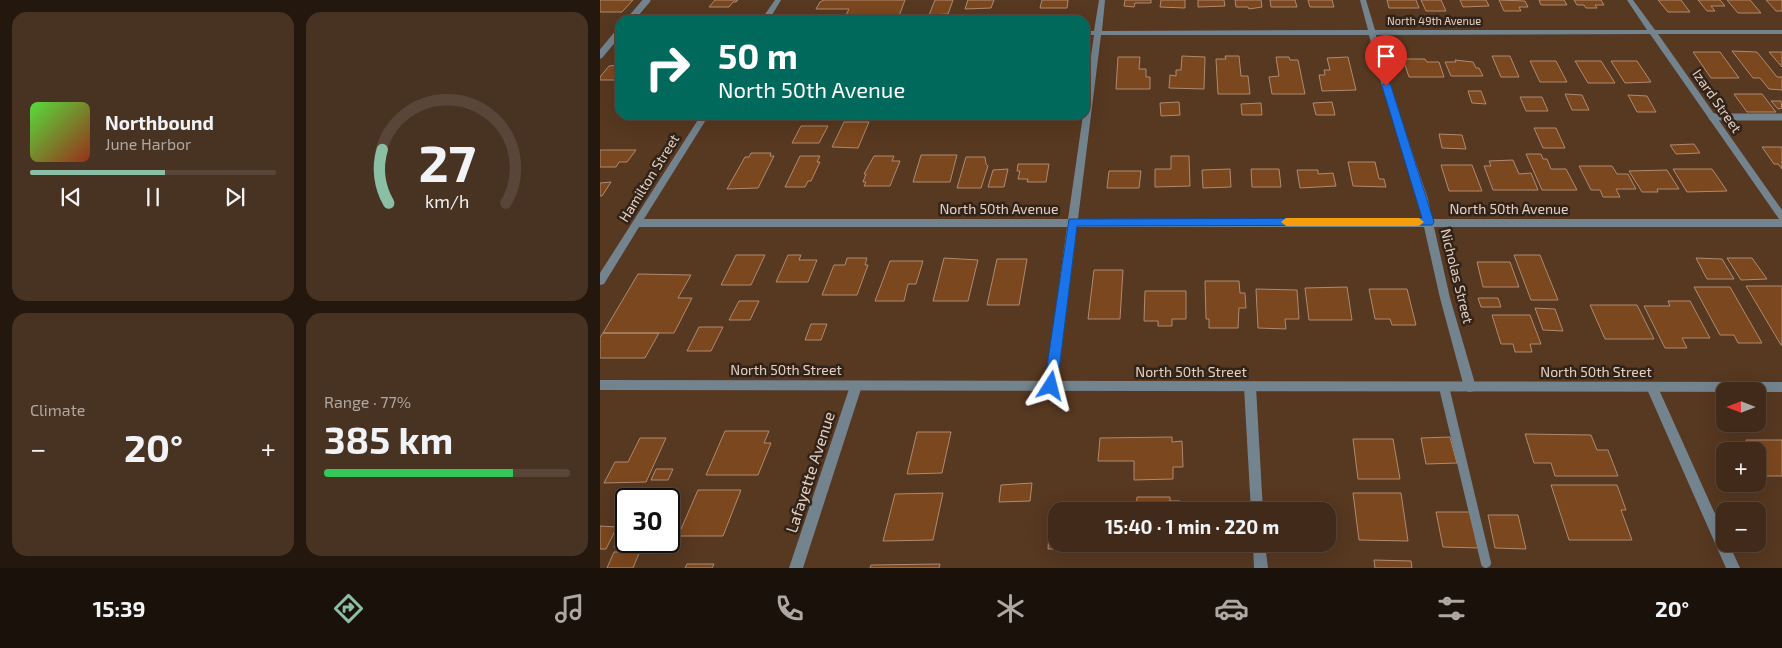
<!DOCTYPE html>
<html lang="en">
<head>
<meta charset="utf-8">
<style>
	body { margin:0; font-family:"Exo 2",sans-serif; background:#483222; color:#f1f3f6; height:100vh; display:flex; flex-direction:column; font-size:19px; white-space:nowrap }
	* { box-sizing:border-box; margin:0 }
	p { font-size:16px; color:#aea7a2 }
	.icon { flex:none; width:28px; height:28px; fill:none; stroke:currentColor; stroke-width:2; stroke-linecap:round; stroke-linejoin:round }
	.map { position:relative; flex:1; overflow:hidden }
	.side { display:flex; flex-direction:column; gap:12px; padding:12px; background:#24170e; width:600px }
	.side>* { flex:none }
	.top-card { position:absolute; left:15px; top:15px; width:475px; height:105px; border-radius:15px; box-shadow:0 5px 20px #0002,0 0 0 1px #5a4638; background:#00695c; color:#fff; overflow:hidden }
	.needle { width:32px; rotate:270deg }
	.tools { position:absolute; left:1116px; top:382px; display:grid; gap:10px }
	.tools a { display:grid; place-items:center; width:50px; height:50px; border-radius:10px; background:#412a19; box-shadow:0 5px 20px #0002,0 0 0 1px #5a4638; font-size:25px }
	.speed { position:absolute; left:15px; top:488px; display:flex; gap:10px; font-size:25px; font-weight:700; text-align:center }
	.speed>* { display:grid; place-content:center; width:65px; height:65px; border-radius:50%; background:#412a19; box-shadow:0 5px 20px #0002,0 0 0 1px #5a4638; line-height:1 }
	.speed .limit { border:2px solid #111; border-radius:8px; background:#fff; color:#111 }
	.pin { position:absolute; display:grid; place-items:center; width:42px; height:42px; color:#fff; margin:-51px -21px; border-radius:50% 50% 50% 0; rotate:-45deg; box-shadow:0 0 5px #0007 }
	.pin .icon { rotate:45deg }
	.me { position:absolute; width:55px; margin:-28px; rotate:9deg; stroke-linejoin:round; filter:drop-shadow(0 0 4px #0008) }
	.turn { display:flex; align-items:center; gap:18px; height:105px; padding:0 20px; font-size:22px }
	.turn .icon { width:65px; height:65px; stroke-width:2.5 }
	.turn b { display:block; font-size:35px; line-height:42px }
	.big { font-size:38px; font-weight:700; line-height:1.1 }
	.side .widget { flex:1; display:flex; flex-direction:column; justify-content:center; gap:8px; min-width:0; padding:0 18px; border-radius:15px; background:#483222 }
	.side .dial { align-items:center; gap:0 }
	.dial svg { height:130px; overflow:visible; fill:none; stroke:#5a4638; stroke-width:7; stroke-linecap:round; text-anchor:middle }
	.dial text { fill:#f1f3f6; stroke:none }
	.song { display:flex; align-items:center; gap:15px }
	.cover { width:60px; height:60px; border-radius:8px; background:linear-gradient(135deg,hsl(110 70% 55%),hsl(10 70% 35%)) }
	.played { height:5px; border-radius:2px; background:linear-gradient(90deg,#8abfa5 55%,#5a4638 55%) }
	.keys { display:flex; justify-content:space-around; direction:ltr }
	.heat { display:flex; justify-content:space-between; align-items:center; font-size:28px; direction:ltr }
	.charge { height:8px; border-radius:4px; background:linear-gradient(90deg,#34c759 77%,#5a4638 0) }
	.side .tiles { flex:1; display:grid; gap:12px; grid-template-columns:repeat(2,1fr) }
	.trip { position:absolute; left:448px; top:502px; width:288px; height:50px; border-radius:15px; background:#412a19; box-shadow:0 5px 20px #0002,0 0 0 1px #5a4638; font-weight:700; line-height:50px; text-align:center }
	.menu { display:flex; height:80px; justify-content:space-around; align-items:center; background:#1a110a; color:#aea7a2 }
	.menu .icon { width:35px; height:35px }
	.menu .on { color:#8abfa5 }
	.menu b { font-size:22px; color:#f1f3f6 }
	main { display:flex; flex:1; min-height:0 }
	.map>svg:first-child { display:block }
	.building { fill:#7b471e; stroke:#af8a71 }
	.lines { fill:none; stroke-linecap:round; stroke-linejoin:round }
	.service-far1 { stroke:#73848f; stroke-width:7 }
	.service { stroke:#73848f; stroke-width:10 }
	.minor { fill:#73848f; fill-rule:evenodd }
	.tertiary { fill:#73848f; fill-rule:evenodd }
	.route { fill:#1a73e8; stroke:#114b97 }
	.slow { fill:#f59e0b }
	.labels { text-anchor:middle; stroke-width:5; stroke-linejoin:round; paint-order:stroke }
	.far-street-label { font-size:11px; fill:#e4d0c3; stroke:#322319 }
	.street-label { font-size:14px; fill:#e4d0c3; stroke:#322319 }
	.near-street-label { font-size:16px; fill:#e4d0c3; stroke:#322319 }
</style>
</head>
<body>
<main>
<section class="side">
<div class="tiles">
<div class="widget">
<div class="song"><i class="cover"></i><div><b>Northbound</b><p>June Harbor</p></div></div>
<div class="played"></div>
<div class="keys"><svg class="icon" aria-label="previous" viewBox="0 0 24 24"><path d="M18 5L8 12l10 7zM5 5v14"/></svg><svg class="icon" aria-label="pause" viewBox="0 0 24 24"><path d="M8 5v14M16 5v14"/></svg><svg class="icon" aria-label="next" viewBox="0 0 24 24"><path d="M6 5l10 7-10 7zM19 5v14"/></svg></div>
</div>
<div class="widget dial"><svg viewBox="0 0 100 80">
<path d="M14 69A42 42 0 1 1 86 69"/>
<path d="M14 69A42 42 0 0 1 10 36" stroke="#8abfa5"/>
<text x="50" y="56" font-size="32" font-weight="700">27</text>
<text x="50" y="72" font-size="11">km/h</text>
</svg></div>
<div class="widget"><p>Climate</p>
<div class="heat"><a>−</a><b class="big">20°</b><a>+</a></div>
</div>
<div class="widget"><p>Range · 77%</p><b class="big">385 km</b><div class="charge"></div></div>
</div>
</section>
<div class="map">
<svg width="1182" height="568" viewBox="0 0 1182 568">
	<rect width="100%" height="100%" fill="#573821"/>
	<path class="building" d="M0,0H33L22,12H0Z
		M115,0H138L136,2H133L129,7H109Z
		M224,0H305L299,16L246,15L249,9H216L220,2Z
		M335,0H353L348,14L329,15Z
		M368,0H394L391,8L365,9Z
		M442,0H468L467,8H440Z
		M525,0H551V3H535L534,7L524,6Z
		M561,0H585V8L560,7Z
		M598,0H624L625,6L598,7Z
		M635,0H661L662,7L649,9L648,7H636Z
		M670,0H695L697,7H671Z
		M708,0H732L734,7H710Z
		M787,0H816L819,8H789Z
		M821,0H841L846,11H826Z
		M860,0H886L889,6L863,7Z
		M899,0L925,1L928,7H919L921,11H904Z
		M939,0H964L967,5H941Z
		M974,0H1001L1004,5H995L997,8H986L984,5H977Z
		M1058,0H1081L1090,12H1068Z
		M1098,0H1120L1125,6H1111L1115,11H1107Z
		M1127,0H1150L1161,13H1138Z
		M1166,0H1182V11H1176Z
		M93,15H131L127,20H90Z
		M1132,51L1157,52L1177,77H1182V90L1169,89L1160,78H1153Z
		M1093,52H1120L1139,78H1111Z
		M1169,52H1182V67Z
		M582,56L605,57L604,89L569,88L570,75L576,76V70H581Z
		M625,56H639L641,76H648L650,94H618L616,59H626Z
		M892,56H910L919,77H901Z
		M518,57H540L539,69H546V77H550V89H516Z
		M676,57H689L690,60H698L705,94H672L669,77L679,76Z
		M748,57L756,90L722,91L719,75H725L724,70H730L727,58Z
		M803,59H825L827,62H839L844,77H809Z
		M855,60L873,62L876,68H879L883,76H851L845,62H856Z
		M930,61H956L967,82H940Z
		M975,61H1001L1015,83H988Z
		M1011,61H1037L1051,82L1025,83Z
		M20,65V80H0V77L9,66Z
		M868,91H881L886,104L872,103Z
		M965,94L982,95L989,110H972Z
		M1134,94H1162L1176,112H1147Z
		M1028,95L1047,96L1056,112H1037Z
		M920,97H942L948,111H926Z
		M1171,101H1181L1182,108L1178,109Z
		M579,102L580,115L561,116L560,103Z
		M732,102L735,115H716L713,103Z
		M661,103L662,115H642L641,104Z
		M244,122H269L258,148L232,147Z
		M201,126H228L219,143H192Z
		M934,128H956L965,148H943Z
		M839,134L862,135L866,149L842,148Z
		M1094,144L1100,153L1076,154L1070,145Z
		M1162,147H1182V169L1178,164H1174Z
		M0,150H36L27,162H19L16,167H0Z
		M151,153H171L170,156H174L158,188L127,189L145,157H149Z
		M926,154H941L943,159H947L951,169H966L977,190H942Z
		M321,155H357L350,182H313Z
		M200,156H220L217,162H220L211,181H208L205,187H185Z
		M274,156H294L292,161H300L290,186H264L266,182H263L266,174H264Z
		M571,156H589L590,186L555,187V169H571Z
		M366,157H385L386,164L388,166L381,188H357Z
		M913,160L919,174L931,173L938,190H893L884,166H891L889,161Z
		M748,162H775L779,179H784L786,187L753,186Z
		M418,164H449L446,182H427L428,179H418L420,171H417Z
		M841,165H872L882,191H849Z
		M979,166H1012L1017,174H1028L1036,189H1016L1020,197H1003L1000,190H991Z
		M408,169L404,187H388L393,170Z
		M630,169L631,187L603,188L602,170Z
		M651,169H679L681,187H652Z
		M1073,169H1112L1127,191L1087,192Z
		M697,170H718V174L733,173L736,186L700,188Z
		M1067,170L1079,189H1057L1058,192H1042L1029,171Z
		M509,171H541L539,188H507Z
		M11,182L2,196H0V183Z
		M136,255H165L151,285H121Z
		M188,255H201L199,260H217L208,282H176Z
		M914,255H940L958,300H931Z
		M247,258H267L265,265H268L257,295H222L234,265H245Z
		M344,258L378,260L368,301H333Z
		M1096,258L1122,259L1134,279H1107Z
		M1127,258H1152L1167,279L1141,280Z
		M397,259H427L419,305H387Z
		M290,261H323L316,284H308L304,301H275Z
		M877,262H910L919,287H883Z
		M494,270H523L520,319H488Z
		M38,274L91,275L78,298H92L74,333H3Z
		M605,281H639L640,293H645L646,308H639L638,328H609V319H606Z
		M1146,286H1182V345H1181Z
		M747,287L752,320H709L705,288Z
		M1094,287H1130L1162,343H1138L1134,335H1120Z
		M656,289L697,290L699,319H685L686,329L658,328Z
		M769,289H807L816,325H792L790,319H775Z
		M545,291H586V319H572V326H558V321H544Z
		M878,298H898L901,307H881Z
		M139,301H159L150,320H129Z
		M1068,301H1090L1110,338H1082L1087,348H1065L1044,306H1070Z
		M990,305H1037L1054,339H1005Z
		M935,308L955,309L963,331L943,330Z
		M892,315H930L941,344H930L932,352H915L913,344H901Z
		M211,324H227L221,340H205Z
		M99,327H123L111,351H87Z
		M3,333H59L45,358H0V337Z
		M125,431H169L164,443H171L158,475H106Z
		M317,432H351L342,473L307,474Z
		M925,434L991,435L997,450H1008L1018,476H955L951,463H934Z
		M572,437V442L582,441L583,467H573V479L534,480V461H498L500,438Z
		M850,437L857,463L826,464L821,438Z
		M40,438H66L46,482L4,483L15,462H28Z
		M753,439H793L800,479H758Z
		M1146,440H1182V476H1164L1158,463V451H1151Z
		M56,469H73L68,480H51Z
		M432,483L430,501L399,502L401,485Z
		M951,485H1017L1026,510H1021L1032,540H969Z
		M98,490H141L123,536H78Z
		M343,493L333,540L283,541L295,494Z
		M753,493H801L808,541L759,540Z
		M537,497H570V501H580V511H523L536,510Z
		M836,512H871L879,548L843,547Z
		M888,515H918L926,549L895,548Z
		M450,517H456V544H479V548L448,549Z
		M24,525H26V541H47L44,547H14Z
		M0,526L17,527L6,549H0Z
		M40,551L33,568H7L14,552Z
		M774,560L811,561L812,568H775Z
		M87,564H114L112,568H85Z
		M340,564L339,568H270L271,565Z"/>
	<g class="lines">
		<path class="service-far1" d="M30,20L47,0
			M0,55L20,31
			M1112,117H1182"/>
		<path class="service" d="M844,387L886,563"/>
		<path class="minor" d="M175,0H181L169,20H161Z
			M499,0H505L502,31L768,30L760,0H766L775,30H1047L1027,0H1033L1055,30H1182V34H1058L1182,210V227H834L850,298L876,387L874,391L870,392L866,391L864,387L840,298L824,227H477L457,386L455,390L451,391L447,390L445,386L467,227H39L4,284L0,285V273L101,115H109L44,219H468L483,115H485V98L494,35H485V31H494ZM1050,34L1179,219H832L828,199L790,86L776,35ZM501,35H769L782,86L818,199L823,219H478Z
			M256,381L260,382L262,386L203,568H189L250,386L252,382Z
			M650,382L654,383L656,387L663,511H651L644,387L646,383Z
			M1052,382L1056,383L1125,536V544H1129L1140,568H1126L1046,387L1048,383Z
			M653,544H665L668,568H654Z"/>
		<path class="tertiary" d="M0,380L1182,382V392L0,390Z"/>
	</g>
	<path class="route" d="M783,84H790L791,86L834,222L832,225L477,226L457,386L455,390L451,392L446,390L444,386L469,219L822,218L782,86Z"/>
	<path class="slow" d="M686,218H819L824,222L819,226H686L681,222Z"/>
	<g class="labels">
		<g class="far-street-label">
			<text x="834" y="25">North 49th Avenue</text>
		</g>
		<g class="street-label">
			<text transform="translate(1117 101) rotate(55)" y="5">Izard Street</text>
			<text transform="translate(49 178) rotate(-58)" y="5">Hamilton Street</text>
			<text x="399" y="214">North 50th Avenue</text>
			<text x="909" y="214">North 50th Avenue</text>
			<text transform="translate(857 276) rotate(76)" y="5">Nicholas Street</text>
			<text x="186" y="375">North 50th Street</text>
			<text x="591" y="377">North 50th Street</text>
			<text x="996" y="377">North 50th Street</text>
		</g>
		<g class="near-street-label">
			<text transform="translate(210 472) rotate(-72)" y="6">Lafayette Avenue</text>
		</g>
	</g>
</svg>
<div class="tools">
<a><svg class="needle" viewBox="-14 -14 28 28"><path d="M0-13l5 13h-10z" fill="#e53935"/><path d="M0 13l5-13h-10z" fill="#aea7a2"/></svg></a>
<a>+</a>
<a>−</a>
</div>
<div class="speed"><div class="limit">30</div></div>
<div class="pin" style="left:786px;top:86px;background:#d93025"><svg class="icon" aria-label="arrive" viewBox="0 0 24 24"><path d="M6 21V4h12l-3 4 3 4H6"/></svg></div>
<svg class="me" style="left:451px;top:386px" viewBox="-20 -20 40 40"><path d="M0-17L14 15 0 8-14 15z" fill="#1a73e8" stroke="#fff" stroke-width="4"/></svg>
<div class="trip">15:40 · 1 min · 220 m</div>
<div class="top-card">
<div class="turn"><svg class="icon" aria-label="right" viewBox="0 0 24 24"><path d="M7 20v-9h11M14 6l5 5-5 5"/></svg><div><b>50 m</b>North 50th Avenue</div></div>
</div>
</div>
</main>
<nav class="menu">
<b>15:39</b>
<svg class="icon on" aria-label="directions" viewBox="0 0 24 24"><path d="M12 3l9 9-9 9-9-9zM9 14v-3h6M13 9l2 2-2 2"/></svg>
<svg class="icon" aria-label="music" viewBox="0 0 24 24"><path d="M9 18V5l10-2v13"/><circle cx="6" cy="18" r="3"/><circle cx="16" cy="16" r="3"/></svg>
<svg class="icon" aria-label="phone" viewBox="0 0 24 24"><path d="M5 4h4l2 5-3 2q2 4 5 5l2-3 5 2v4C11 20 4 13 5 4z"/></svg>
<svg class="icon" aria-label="climate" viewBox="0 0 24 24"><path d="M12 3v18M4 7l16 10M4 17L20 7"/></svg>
<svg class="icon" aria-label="car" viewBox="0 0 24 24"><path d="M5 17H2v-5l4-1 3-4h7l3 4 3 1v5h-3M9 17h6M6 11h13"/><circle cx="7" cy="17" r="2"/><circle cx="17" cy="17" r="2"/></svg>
<svg class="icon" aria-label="filters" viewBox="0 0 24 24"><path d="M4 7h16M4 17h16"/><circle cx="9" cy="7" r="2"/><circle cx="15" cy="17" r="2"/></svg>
<b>20°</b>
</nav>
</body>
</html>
